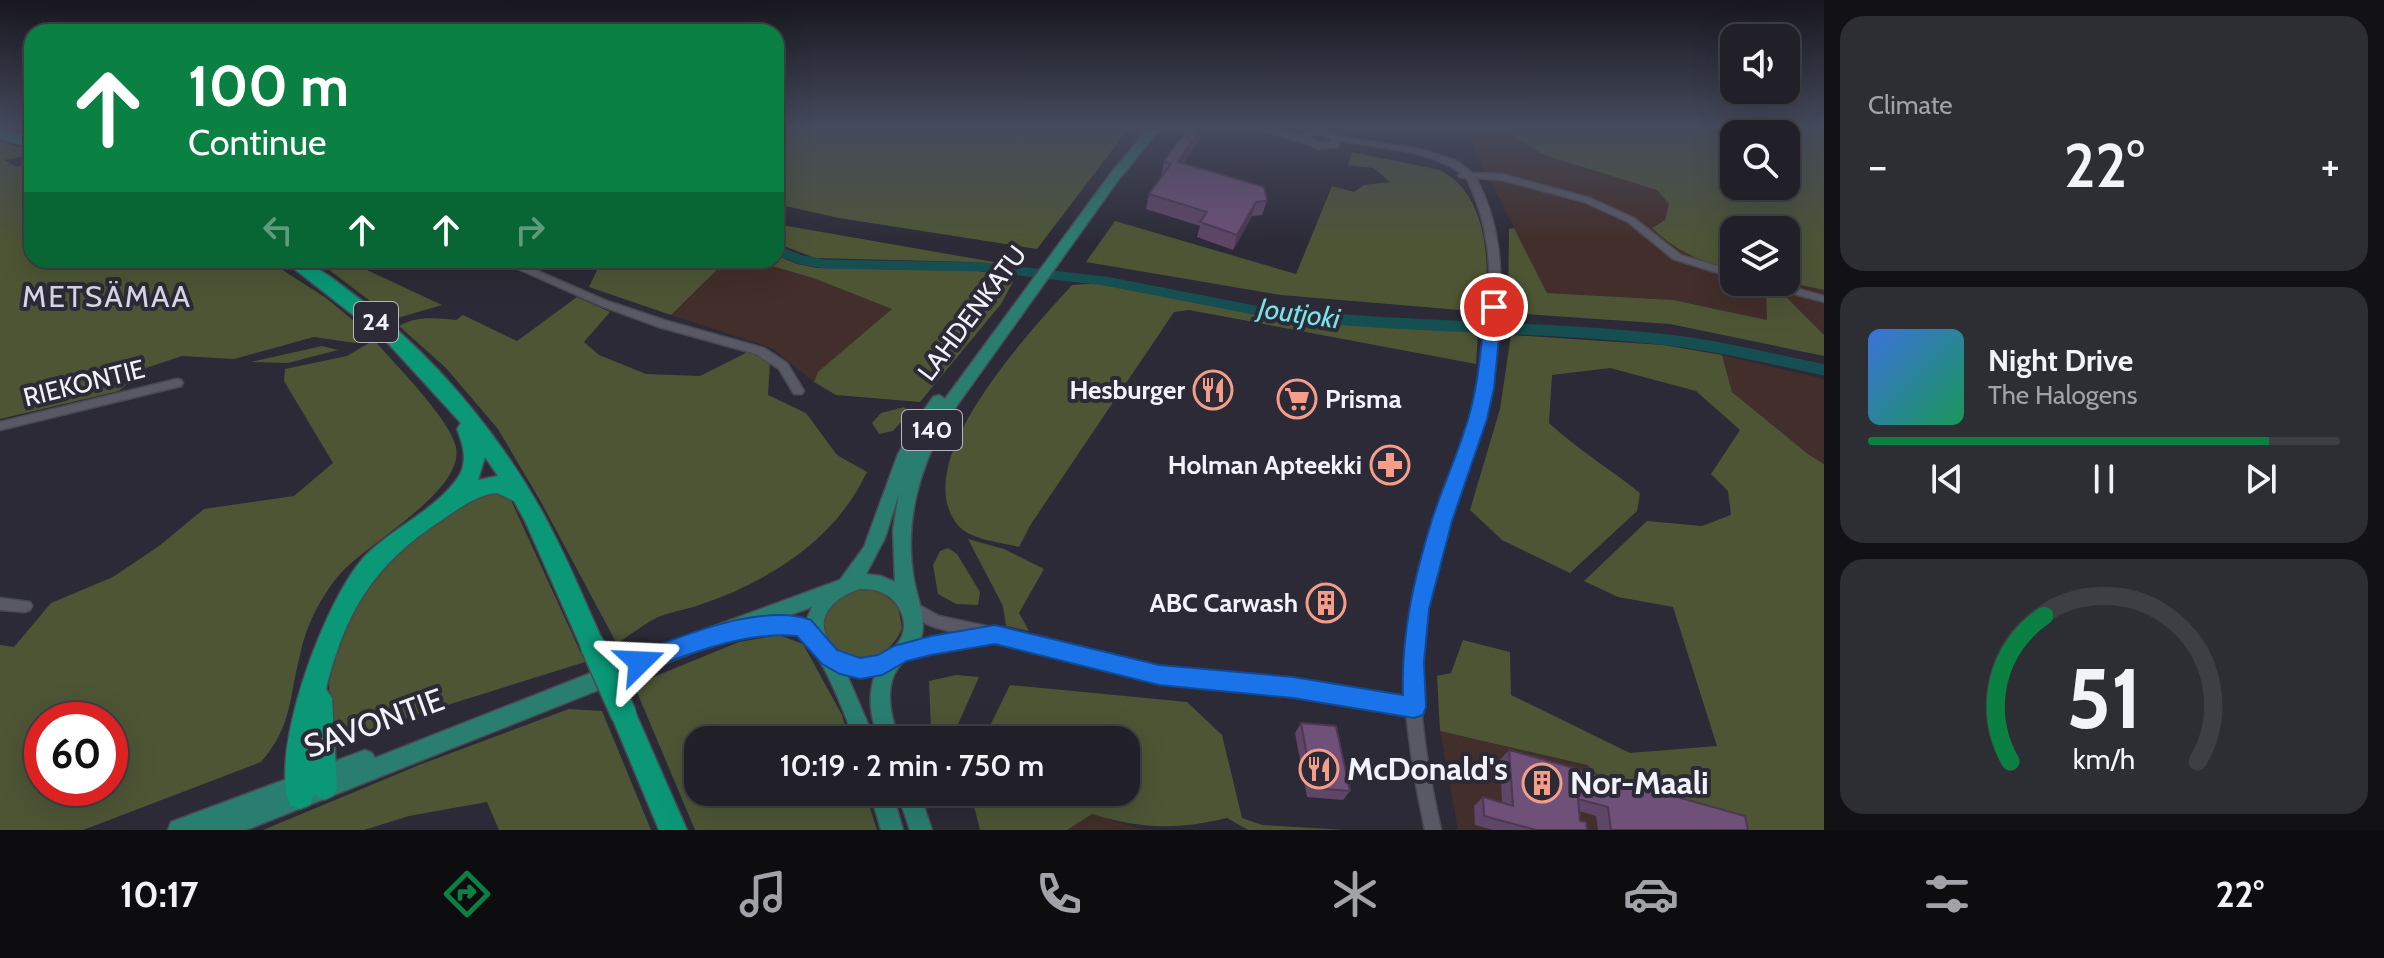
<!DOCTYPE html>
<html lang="en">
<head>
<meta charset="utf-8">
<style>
	body { margin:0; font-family:Cabin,sans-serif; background:#2d2d34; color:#f1f3f6; height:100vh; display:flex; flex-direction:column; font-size:30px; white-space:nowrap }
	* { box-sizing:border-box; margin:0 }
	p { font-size:26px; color:#a2a3a8 }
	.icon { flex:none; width:44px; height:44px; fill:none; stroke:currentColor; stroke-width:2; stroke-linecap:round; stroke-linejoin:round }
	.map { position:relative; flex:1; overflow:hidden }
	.sheet { display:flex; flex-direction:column; gap:16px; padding:16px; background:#121216; width:560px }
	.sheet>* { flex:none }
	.hud { position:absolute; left:24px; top:24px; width:760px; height:244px; border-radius:24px; box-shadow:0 8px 32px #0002,0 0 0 2px #3e3e45; background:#0b8043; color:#fff; overflow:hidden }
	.buttons { position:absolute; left:1720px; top:24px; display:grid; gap:16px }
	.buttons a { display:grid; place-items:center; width:80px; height:80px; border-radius:16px; background:#212028; box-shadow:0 8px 32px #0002,0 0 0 2px #3e3e45; font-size:40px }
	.speed { position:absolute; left:24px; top:702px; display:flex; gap:16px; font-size:40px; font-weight:700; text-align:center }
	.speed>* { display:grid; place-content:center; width:104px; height:104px; border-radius:50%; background:#212028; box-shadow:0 8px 32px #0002,0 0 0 2px #3e3e45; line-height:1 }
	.speed .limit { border:12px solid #d22; background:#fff; color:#111 }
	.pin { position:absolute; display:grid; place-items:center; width:68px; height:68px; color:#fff; margin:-34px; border:4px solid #fff; border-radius:50%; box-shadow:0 2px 8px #0007 }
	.me { position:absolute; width:88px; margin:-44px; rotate:69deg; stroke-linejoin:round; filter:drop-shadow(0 0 6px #0008) }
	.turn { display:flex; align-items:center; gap:28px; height:168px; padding:0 32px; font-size:36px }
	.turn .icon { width:104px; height:104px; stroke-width:2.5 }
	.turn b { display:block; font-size:56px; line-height:68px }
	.lanes { display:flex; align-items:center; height:76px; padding:0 32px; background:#0003; justify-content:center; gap:40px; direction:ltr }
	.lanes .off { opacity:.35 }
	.big { font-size:60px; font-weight:600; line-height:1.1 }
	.sheet .widget { flex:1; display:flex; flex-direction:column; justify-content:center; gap:12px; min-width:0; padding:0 28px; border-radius:24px; background:#2d2d34 }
	.sheet .dial { align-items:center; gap:0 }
	.dial svg { height:208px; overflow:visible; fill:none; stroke:#3e3e45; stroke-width:7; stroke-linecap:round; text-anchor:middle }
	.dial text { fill:#f1f3f6; stroke:none }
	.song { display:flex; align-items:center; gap:24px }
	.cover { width:96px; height:96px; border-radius:12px; background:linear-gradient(135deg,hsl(220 70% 55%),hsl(150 70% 35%)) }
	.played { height:8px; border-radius:4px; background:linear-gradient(90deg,#0b8043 85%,#3e3e45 85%) }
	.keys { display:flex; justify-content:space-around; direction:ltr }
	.heat { display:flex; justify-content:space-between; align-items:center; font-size:44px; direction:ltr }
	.trip { position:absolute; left:684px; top:726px; width:456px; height:80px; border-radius:24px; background:#212028; box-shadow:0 8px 32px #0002,0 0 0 2px #3e3e45; font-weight:600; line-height:80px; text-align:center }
	.tabs { display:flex; height:128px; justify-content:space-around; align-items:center; background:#0d0d10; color:#a2a3a8 }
	.tabs .icon { width:56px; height:56px }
	.tabs .active { color:#0b8043 }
	.tabs b { font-size:36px; color:#f1f3f6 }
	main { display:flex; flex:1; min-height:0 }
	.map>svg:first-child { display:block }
	.industrial { fill:#422e2a }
	.green { fill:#4d5535; fill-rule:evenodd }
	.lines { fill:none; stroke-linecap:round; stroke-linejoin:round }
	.canal-far1 { stroke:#154f51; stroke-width:9 }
	.canal { stroke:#154f51; stroke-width:11 }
	.minor-casing { stroke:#494952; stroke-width:3 }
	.major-casing { stroke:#494952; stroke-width:3 }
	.highway-casing { stroke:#494952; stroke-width:3 }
	.minor { fill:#595865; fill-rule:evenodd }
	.major { fill:#2a7e70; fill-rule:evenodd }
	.highway { fill:#0a9877; fill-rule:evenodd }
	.highway-bridge-casing { stroke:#494952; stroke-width:28; stroke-linecap:butt }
	.highway-bridge { stroke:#0a9877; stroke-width:25 }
	.wall { fill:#5f4567 }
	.shaded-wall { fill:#4d3854 }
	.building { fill:#6e5078; stroke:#4d3854; stroke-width:2 }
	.route { fill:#1a73e8; stroke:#114b97; stroke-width:2 }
	.labels { text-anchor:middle; stroke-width:8; stroke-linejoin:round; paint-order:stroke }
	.shield { fill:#2c2a36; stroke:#b7b6bf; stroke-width:2 }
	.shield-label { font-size:24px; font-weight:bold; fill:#f2f2fa }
	.street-label { font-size:26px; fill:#f2f2fa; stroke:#2c2a36 }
	.poi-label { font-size:26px; font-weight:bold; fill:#f2f2fa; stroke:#2c2a36; text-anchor:end }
	.water-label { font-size:28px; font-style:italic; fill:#76e5ea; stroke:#2c2a36 }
	.quarter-label { font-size:30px; letter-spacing:2px; fill:#d8d6e6; stroke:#2c2a36 }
	.near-street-label { font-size:32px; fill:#f2f2fa; stroke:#2c2a36 }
	.near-poi-label { font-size:32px; font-weight:bold; fill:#f2f2fa; stroke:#2c2a36; text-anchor:start }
</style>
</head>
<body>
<main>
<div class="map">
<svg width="1824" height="830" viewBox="0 0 1824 830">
	<rect width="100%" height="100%" fill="#2c2a36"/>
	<path class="industrial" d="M1464,128H1500L1544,155L1657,190L1669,203L1665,220L1652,228L1705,263L1734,269V282H1786L1824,290V336L1786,324L1673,300L1547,293Z
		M727,260L756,261L813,278L893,309L819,372L814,382L772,348L671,315Z
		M1722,355L1824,379V464L1808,454L1732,392Z
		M1440,731L1760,806L1768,830H1458Z
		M1092,814L1144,830H1067Z"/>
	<path class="green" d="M776,128H1129L1037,249L839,218L776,204Z
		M1500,128H1824V290L1786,282V230H1734V269C1701,262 1677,252 1652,228L1665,220L1669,204L1657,190L1544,155ZM1734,134H1786V186H1734Z
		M0,141L32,151L25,156L4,160L17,167L32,160V260H267L326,298L371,335L355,343L314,337L234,359L182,356L146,368L119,391L0,419Z
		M1352,152L1440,170C1488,194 1491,265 1484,312L1281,295L1086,262L1115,221L1296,274L1332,186L1354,192L1364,185L1390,182L1374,168L1348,165Z
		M776,224L1011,265L1012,269L972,262L815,258L776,243Z
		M1514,228L1547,293L1673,300L1767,320L1766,294L1787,298L1824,335V356L1670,324L1508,313L1509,229Z
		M776,255L797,264L817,268L978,271L998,274L1013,282L1001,304L920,402L836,395L814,382L818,372L892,309L813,278L752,260H776Z
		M316,260H376L367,270L442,305L394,319Z
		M602,260H727L671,315L589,287Z
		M1103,283L1250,312L1307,319L1478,331L1476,364L1189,310L1174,312L1031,524L1019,547C1000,542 969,540 957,524C907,460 1032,330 1072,285Z
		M577,297L610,312L584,342L599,355L646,374L700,376L748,352L770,362L768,395L806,413L837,455L867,472C836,538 773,579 705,603C690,609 673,611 658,617C644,624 630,635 617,644L541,502L498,429L446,368L399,326C417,316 436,318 456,320L463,315L517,341Z
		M1511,335L1663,345L1722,355L1732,392L1808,454L1824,464V830H1741L1608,783L1587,765L1440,731L1437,676L1451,673L1463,640L1510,652L1511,695L1630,753L1717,746L1673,607L1618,597L1584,581L1647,521L1702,526L1731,515L1728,491L1711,474L1740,430L1696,391L1610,368L1552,375L1549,423C1577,449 1610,469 1640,493L1637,511L1570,573L1502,540L1470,510L1500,409Z
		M374,340C394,363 450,419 456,447C465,491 367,543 340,574C321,596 306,625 300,655C289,698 292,727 261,762L83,830H0V645L14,647L51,603L113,577L159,546L204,509L294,496L333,463L284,381L285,369L347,356ZM42,720H110V788H42Z
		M322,346L338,350L288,363L251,362Z
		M904,407L909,413L893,431L879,434L872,423L881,413Z
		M492,489L510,498L585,662L335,740L332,738C329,708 327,681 333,652C349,583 429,515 492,489Z
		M968,539L1004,549L1044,569L1019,613L1029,631L1006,626L1003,606Z
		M948,548L957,554L980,592L978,605L956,604L938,594L933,565L940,551Z
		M866,588L879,591L898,606L902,628C893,652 864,670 839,655C832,651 827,641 821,635L823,612L853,589Z
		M779,635L803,644L842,715L849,740H698V792H865L877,830H695L634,685L739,642Z
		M956,675L979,677L951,740H935L931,729L929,681Z
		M1010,685L1187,702L1222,735L1242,818L1262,825L1346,830H1248L1227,818C1177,830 1141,829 1092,814L1067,830H980L974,806L975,792H1126V740H983Z
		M569,709L602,711L651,830H499L487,802L409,816L364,830H263L419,765Z"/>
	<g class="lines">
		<path class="canal-far1" d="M776,250L802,260L825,264L984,267L1105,281L1254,310L1300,316"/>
		<path class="canal" d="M1284,314C1411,329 1540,325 1668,340C1721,346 1772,359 1824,370"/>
		<defs>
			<path id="minor" d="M1258,128H1271L1303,137L1306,131L1322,128L1338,136L1423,150L1457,161L1472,173L1502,174L1590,198L1634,218L1681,255L1734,271V278L1673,259L1628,222L1584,202L1502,180L1476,178C1499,221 1503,266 1499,314C1496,356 1490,398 1478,439C1462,496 1437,550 1426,608C1412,682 1425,757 1441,830H1425L1414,775L1406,713L1293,695L1159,682L994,640L902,660L897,658L895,653L897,648L902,646L965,634C944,630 918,626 905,607L907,603L912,601L939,616L1028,635L1159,668L1293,681L1406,699C1400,603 1440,527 1466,438C1477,399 1484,359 1488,318C1492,269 1489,225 1468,181L1466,178L1460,177L1458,175L1461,173C1428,149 1379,148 1340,141L1338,147L1318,149L1308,144L1259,130ZM1321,134L1331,139V143H1320L1312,138L1313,135Z
				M498,260H512L607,301L667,321L764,348L787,363L804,391L802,394H794L779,369L756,354L659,327L599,305Z
				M1756,282H1774L1824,296V302L1757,284Z
				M177,379L181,380L183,383L181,386L0,430V422Z
				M0,598L30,602L32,606L30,610L25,612L0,610Z"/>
			<path id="major" d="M1149,128H1161L1119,179L943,425C919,473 905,520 913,574C915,592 926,616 922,634C918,653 907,655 898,668C883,689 892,719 899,740H879C871,718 867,698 875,675H847L875,740H855C844,714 820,642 793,633C780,629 763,634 750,637L742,633L246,830H168L171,822L179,819L365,750L372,753L375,758L657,647L840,580L864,547L898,454L926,407L933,397L939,395L945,399L1111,173ZM899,493L893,530L895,582L881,576L866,574L885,538ZM859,589C865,589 872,589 878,591C898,597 911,621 900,640C865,696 774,621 859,589ZM812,607L806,621L787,616Z
				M870,792H892L903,830H881Z
				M897,792H919L932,830H910Z"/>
			<path id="highway" d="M0,130L32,138V147L0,139Z
				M283,260C314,260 333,279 357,297C431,353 494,427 540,508C565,552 584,600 605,646L602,654L593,657L584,654L525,521L514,501L497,493C476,495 458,509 442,520C373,565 346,611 326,689L332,698L337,787L333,796L324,800L314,794L310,805L300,809L290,805C268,752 326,595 367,554C396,526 437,509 459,476C468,461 463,444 457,429L461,423L385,340ZM485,457L498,476L478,480Z
				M624,703L633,707L687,830H659L611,715L615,707Z"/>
		</defs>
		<use href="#minor" class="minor-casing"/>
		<use href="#major" class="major-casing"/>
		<use href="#highway" class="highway-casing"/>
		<use href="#minor" class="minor"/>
		<use href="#major" class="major"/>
		<use href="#highway" class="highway"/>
		<defs>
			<path id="highway-bridge" d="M593,646L624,715"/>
		</defs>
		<use href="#highway-bridge" class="highway-bridge-casing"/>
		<use href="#highway-bridge" class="highway-bridge"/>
	</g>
	<path class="wall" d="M1188,128H1207L1183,164L1267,201L1262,215L1252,216L1233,250L1197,237L1200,226L1146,209L1149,194L1162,176H1161L1164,161Z
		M1321,582L1339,610L1335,617L1311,606Z
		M1301,723L1350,791L1343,800L1307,797L1295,733Z
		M1509,750L1748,830H1598L1596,816L1579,811L1580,821L1587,830H1493L1475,825L1474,806L1483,797L1502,803L1500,760Z"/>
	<path class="shaded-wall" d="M1201,128H1207L1175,177L1178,162Z
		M1256,202L1252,216L1233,250L1237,235Z"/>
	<path class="building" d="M1188,128H1201L1178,162L1264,187L1267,201L1256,202L1237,235L1200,222L1207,212L1149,194L1171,164L1164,161Z
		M1321,582L1345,593L1339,610L1315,599Z
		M1301,723L1336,726L1350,791L1313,788Z
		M1509,750L1745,816L1748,830H1611L1608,807L1578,799L1580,821L1586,822L1587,830H1536L1484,816L1483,797L1513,806Z"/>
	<linearGradient id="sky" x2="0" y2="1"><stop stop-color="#18171e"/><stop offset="0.52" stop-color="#454a5d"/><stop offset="1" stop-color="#454a5d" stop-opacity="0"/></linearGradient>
	<rect width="1824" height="244" fill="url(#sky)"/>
	<path class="route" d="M1494,302L1502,307L1494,388L1487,419L1452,521L1429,609L1424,662L1426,707L1423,715L1414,718L1293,698L1159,685L995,644L931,655L907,661L882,675L860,679L840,674L822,664L797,636C744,631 690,654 640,672L632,669L629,662L632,655C680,637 761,602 811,620L837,650L860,658L878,655L894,646L931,636L995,625L1159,665L1293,677L1403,695C1401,634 1414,578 1432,520C1443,485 1459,452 1469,416C1479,381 1481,344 1486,307Z"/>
	<defs>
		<symbol id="restaurant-ring" viewBox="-11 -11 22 22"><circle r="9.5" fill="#2c2a36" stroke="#f49e8a" stroke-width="1.5"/><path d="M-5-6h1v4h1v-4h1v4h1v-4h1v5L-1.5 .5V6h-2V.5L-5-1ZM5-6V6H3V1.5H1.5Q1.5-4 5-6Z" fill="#f49e8a"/></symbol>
		<symbol id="supermarket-ring" viewBox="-11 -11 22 22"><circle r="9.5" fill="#2c2a36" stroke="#f49e8a" stroke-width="1.5"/><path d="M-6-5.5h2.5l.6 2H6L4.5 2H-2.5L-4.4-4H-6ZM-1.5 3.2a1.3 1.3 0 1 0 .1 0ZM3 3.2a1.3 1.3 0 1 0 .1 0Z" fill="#f49e8a"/></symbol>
		<symbol id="pharmacy-ring" viewBox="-11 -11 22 22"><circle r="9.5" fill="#2c2a36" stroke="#f49e8a" stroke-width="1.5"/><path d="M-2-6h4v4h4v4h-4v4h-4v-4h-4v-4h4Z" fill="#f49e8a"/></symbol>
		<symbol id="building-ring" viewBox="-11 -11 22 22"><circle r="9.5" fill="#2c2a36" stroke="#f49e8a" stroke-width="1.5"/><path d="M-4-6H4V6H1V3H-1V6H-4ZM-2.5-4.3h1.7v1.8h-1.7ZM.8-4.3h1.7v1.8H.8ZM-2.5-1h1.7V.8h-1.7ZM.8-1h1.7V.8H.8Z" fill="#f49e8a"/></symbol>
	</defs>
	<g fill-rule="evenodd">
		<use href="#restaurant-ring" x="1191" y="368" width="44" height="44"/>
		<use href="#supermarket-ring" x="1275" y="377" width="44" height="44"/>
		<use href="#pharmacy-ring" x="1368" y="443" width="44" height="44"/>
		<use href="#building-ring" x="1304" y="581" width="44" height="44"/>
		<use href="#restaurant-ring" x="1297" y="747" width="44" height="44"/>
		<use href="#building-ring" x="1520" y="761" width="44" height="44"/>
	</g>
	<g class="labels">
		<g class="shield">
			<rect x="354" y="302" width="44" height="40" rx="6"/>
			<rect x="902" y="410" width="60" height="40" rx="6"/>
		</g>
		<g class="shield-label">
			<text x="376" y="330">24</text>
			<text x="932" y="438">140</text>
		</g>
		<g class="street-label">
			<text transform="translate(972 313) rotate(-53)" y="9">LAHDENKATU</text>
			<text transform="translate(84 383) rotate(-14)" y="9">RIEKONTIE</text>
		</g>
		<g class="poi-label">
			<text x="1185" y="399">Hesburger</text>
			<text x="1325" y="408" text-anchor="start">Prisma</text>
			<text x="1362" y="474">Holman Apteekki</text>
			<text x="1298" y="612">ABC Carwash</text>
		</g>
		<g class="water-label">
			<text transform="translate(1299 313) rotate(8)" y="10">Joutjoki</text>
		</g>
		<g class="quarter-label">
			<text x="107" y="307">METSÄMAA</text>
		</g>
		<g class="near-street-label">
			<text transform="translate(374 723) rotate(-20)" y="11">SAVONTIE</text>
		</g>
		<g class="near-poi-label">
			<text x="1347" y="780">McDonald's</text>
			<text x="1570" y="794">Nor-Maali</text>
		</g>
	</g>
</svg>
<div class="buttons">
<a><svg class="icon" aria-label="sound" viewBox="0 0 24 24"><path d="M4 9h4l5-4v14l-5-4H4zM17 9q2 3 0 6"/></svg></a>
<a><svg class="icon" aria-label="search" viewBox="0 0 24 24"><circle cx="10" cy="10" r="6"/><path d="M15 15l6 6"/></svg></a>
<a><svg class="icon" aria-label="layers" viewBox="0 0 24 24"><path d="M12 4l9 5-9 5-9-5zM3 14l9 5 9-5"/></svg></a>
</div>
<div class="speed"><div class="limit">60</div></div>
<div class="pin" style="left:1494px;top:307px;background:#d93025"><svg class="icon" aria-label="arrive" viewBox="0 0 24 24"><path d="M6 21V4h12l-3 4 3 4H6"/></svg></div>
<svg class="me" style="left:640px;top:662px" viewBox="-20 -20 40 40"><path d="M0-17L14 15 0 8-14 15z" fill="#1a73e8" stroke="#fff" stroke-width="4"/></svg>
<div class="trip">10:19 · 2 min · 750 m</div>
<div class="hud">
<div class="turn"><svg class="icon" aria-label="ahead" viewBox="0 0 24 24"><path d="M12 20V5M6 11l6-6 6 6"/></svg><div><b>100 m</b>Continue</div></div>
<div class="lanes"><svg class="icon off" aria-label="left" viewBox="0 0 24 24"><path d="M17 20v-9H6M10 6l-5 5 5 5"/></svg><svg class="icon" aria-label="ahead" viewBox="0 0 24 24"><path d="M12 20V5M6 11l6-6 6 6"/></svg><svg class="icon" aria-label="ahead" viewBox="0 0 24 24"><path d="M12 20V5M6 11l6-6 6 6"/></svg><svg class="icon off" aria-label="right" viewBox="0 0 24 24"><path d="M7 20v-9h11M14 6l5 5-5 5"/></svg></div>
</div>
</div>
<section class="sheet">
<div class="widget"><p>Climate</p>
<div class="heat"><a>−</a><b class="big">22°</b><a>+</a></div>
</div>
<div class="widget">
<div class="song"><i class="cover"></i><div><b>Night Drive</b><p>The Halogens</p></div></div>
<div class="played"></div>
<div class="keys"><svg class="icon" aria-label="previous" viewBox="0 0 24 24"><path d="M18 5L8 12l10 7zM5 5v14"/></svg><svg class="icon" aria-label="pause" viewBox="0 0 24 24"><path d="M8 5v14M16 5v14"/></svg><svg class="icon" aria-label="next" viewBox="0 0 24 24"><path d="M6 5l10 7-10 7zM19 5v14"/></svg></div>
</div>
<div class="widget dial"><svg viewBox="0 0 100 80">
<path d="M14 69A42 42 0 1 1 86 69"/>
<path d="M14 69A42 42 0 0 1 27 13" stroke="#0b8043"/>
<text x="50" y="56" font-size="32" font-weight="700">51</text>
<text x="50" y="72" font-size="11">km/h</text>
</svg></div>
</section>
</main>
<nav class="tabs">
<b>10:17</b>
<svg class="icon active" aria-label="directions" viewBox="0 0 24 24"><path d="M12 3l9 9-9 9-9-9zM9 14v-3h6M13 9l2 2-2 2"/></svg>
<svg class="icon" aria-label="music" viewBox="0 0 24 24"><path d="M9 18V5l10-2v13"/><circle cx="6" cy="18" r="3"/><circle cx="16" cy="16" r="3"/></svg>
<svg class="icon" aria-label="phone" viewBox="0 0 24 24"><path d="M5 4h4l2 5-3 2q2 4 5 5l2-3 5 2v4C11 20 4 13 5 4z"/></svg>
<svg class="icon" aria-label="climate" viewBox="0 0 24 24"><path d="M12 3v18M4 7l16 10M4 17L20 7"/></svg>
<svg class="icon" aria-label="car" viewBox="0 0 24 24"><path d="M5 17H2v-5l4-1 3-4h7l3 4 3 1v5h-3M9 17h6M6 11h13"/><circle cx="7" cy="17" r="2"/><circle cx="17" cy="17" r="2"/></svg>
<svg class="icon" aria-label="filters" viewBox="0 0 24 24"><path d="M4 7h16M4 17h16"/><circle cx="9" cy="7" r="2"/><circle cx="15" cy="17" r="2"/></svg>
<b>22°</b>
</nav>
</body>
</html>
